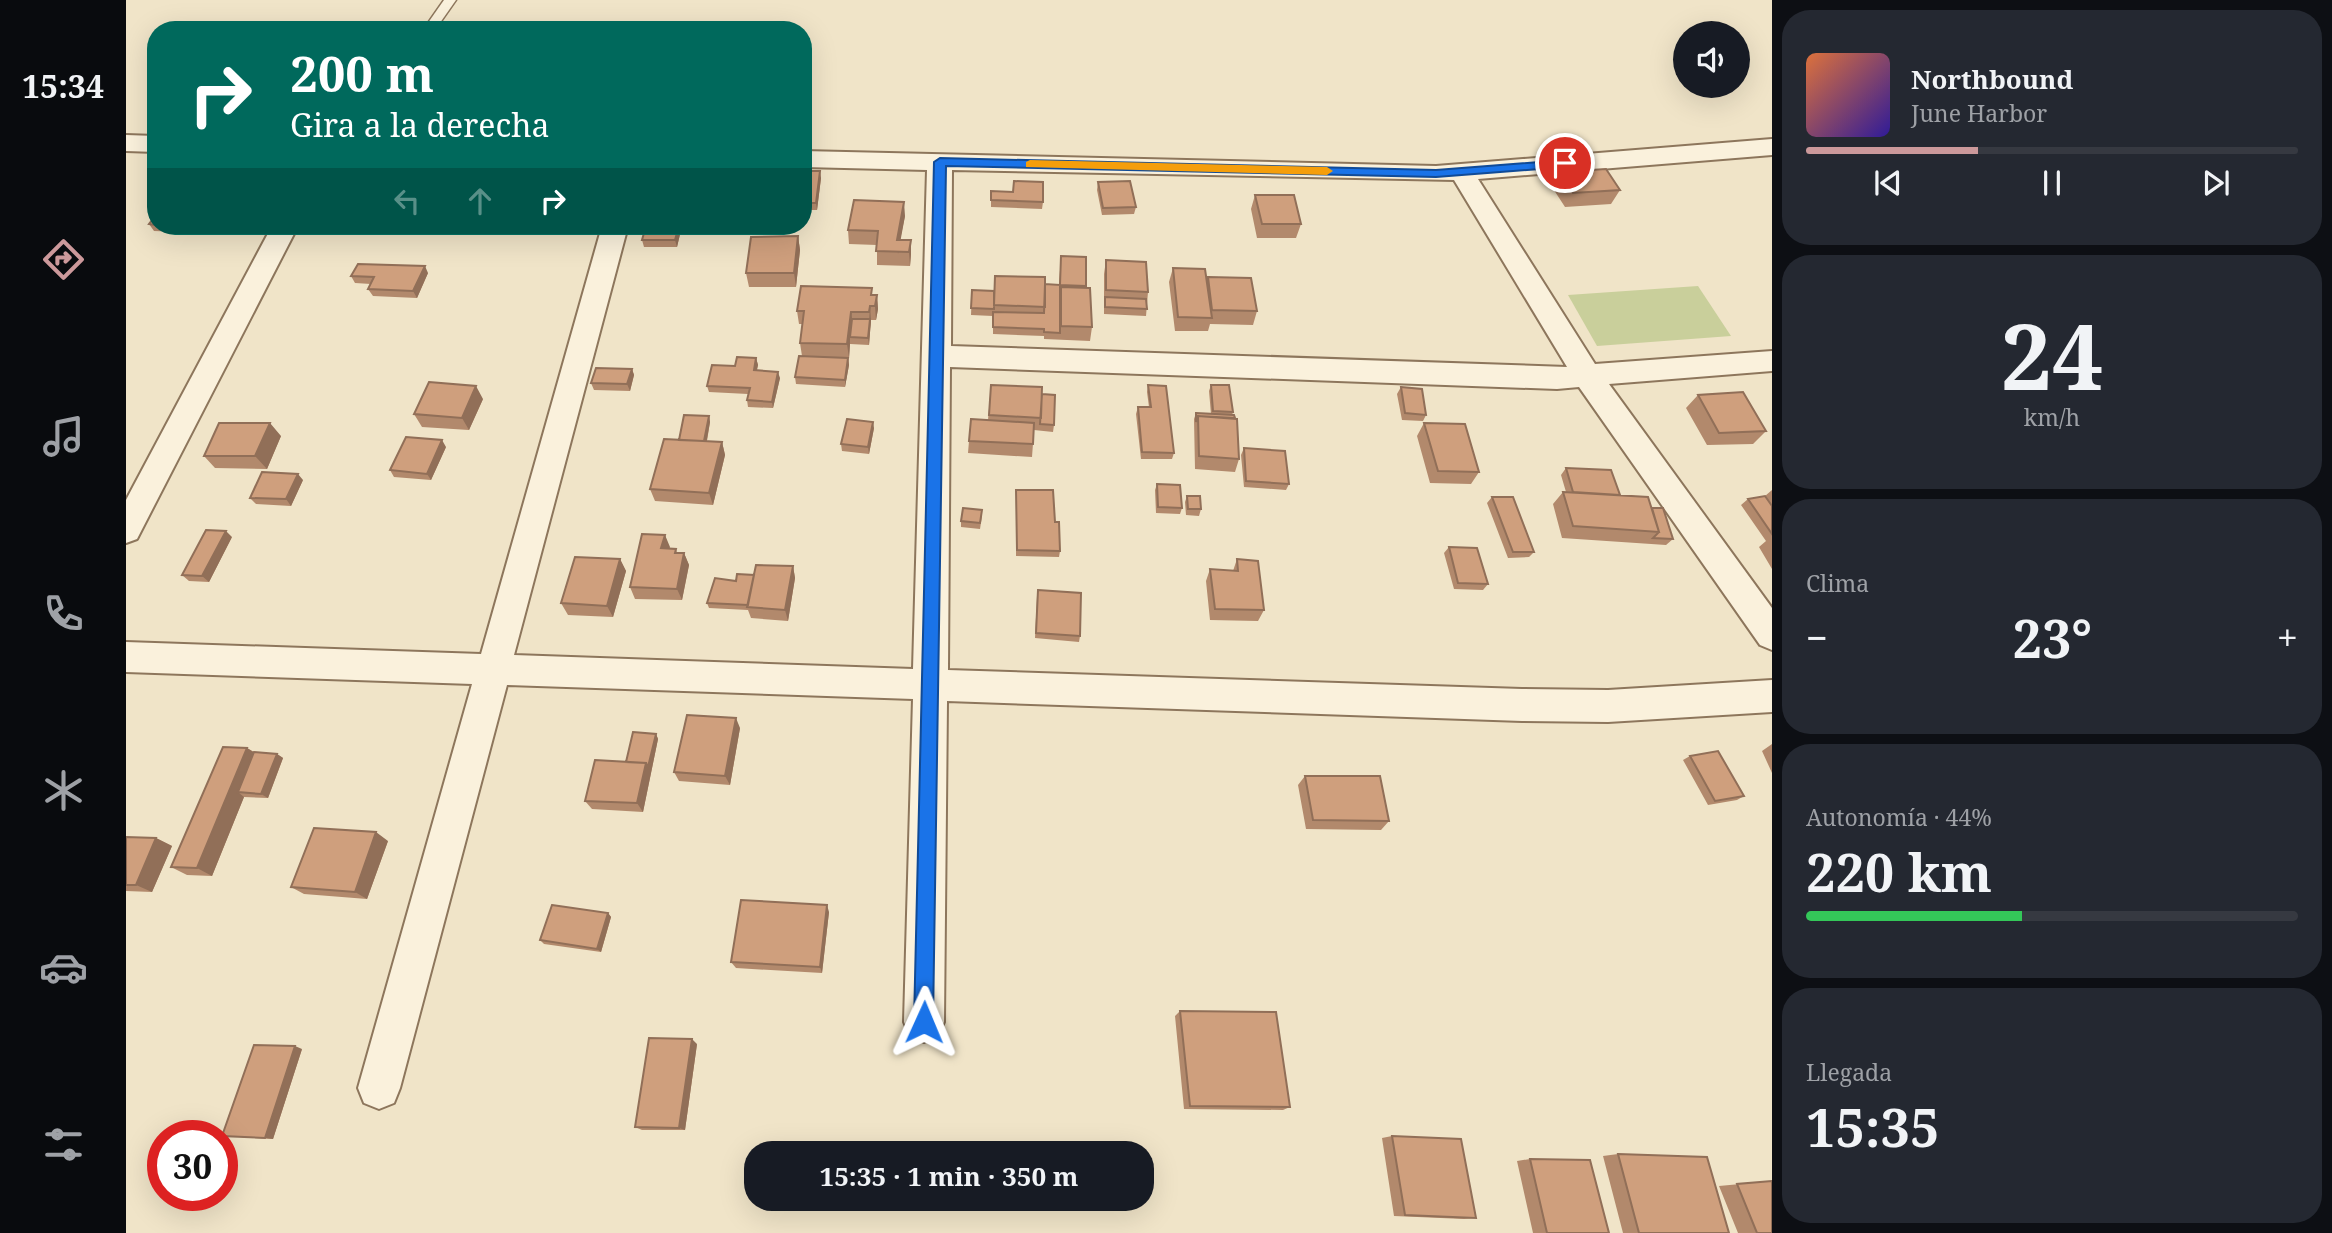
<!DOCTYPE html>
<html lang="es">
<head>
<meta charset="utf-8">
<style>
	body { margin:0; font-family:"Noto Serif",serif; background:#242831; color:#f1f3f6; height:100vh; display:flex; flex-direction:column; font-size:26px; white-space:nowrap }
	* { box-sizing:border-box; margin:0 }
	p { font-size:23px; color:#9ea1a6 }
	.icon { flex:none; width:38px; height:38px; fill:none; stroke:currentColor; stroke-width:2; stroke-linecap:round; stroke-linejoin:round }
	.map { position:relative; flex:1; overflow:hidden }
	.details { display:flex; flex-direction:column; gap:10px; padding:10px; background:#0d0f14; width:560px }
	.details>* { flex:none }
	.banner { position:absolute; left:21px; top:21px; width:665px; height:214px; border-radius:28px; box-shadow:0 7px 28px #0002; background:#00695c; color:#fff; overflow:hidden }
	.fabs { position:absolute; left:1547px; top:21px; display:grid; gap:14px }
	.fabs a { display:grid; place-items:center; width:77px; height:77px; border-radius:50%; background:#171b24; box-shadow:0 7px 28px #0002; font-size:35px }
	.speed { position:absolute; left:21px; top:1120px; display:flex; gap:14px; font-size:35px; font-weight:700; text-align:center }
	.speed>* { display:grid; place-content:center; width:91px; height:91px; border-radius:50%; background:#171b24; box-shadow:0 7px 28px #0002; line-height:1 }
	.speed .limit { border:10px solid #d22; background:#fff; color:#111 }
	.pin { position:absolute; display:grid; place-items:center; width:60px; height:60px; color:#fff; margin:-30px; border:4px solid #fff; border-radius:50%; box-shadow:0 2px 7px #0007 }
	.me { position:absolute; width:77px; margin:-38px; rotate:1deg; stroke-linejoin:round; filter:drop-shadow(0 0 5px #0008) }
	.turn { display:flex; align-items:center; gap:24px; height:147px; padding:0 28px; font-size:32px }
	.turn .icon { width:91px; height:91px; stroke-width:2.5 }
	.turn b { display:block; font-size:49px; line-height:60px }
	.lanes { display:flex; align-items:center; height:66px; padding:0 28px; background:#0003; justify-content:center; gap:35px; direction:ltr }
	.lanes .off { opacity:.35 }
	.big { font-size:52px; font-weight:700; line-height:1.1 }
	.details .tile { flex:1; display:flex; flex-direction:column; justify-content:center; gap:10px; min-width:0; padding:0 24px; border-radius:28px; background:#242831 }
	.details .dial { align-items:center; gap:0 }
	.dial b { font-size:91px; line-height:1 }
	.song { display:flex; align-items:center; gap:21px }
	.cover { width:84px; height:84px; border-radius:10px; background:linear-gradient(135deg,hsl(20 70% 55%),hsl(250 70% 35%)) }
	.played { height:7px; border-radius:4px; background:linear-gradient(90deg,#cc999b 35%,#363941 35%) }
	.keys { display:flex; justify-content:space-around; direction:ltr }
	.heat { display:flex; justify-content:space-between; align-items:center; font-size:38px; direction:ltr }
	.charge { height:10px; border-radius:5px; background:linear-gradient(90deg,#34c759 44%,#363941 0) }
	.trip { position:absolute; left:618px; top:1141px; width:410px; height:70px; border-radius:28px; background:#171b24; box-shadow:0 7px 28px #0002; font-weight:700; line-height:70px; text-align:center }
	main { display:flex; flex:1; min-height:0 }
	.menu { display:flex; flex-direction:column; width:126px; justify-content:space-around; align-items:center; background:#090b0e; color:#9ea1a6 }
	.menu .icon { width:49px; height:49px }
	.menu .on { color:#cc999b }
	.menu b { font-size:32px; color:#f1f3f6 }
	.map>svg:first-child { display:block }
	.green { fill:#c9cf9b }
	.lines { fill:none; stroke-linecap:round; stroke-linejoin:round }
	.lane-casing { stroke:#8d765c; stroke-width:3 }
	.street-casing { stroke:#8d765c; stroke-width:4 }
	.lane { fill:#faf1dc; fill-rule:evenodd }
	.street { fill:#faf1dc; fill-rule:evenodd }
	.wall { fill:#b2896c }
	.shaded-wall { fill:#916f58 }
	.building { fill:#cf9f7d; stroke:#916f58; stroke-width:2 }
	.route { fill:#1a73e8; stroke:#114b97; stroke-width:2 }
	.slow { fill:#f59e0b }
</style>
</head>
<body>
<main>
<nav class="menu">
<b>15:34</b>
<svg class="icon on" aria-label="directions" viewBox="0 0 24 24"><path d="M12 3l9 9-9 9-9-9zM9 14v-3h6M13 9l2 2-2 2"/></svg>
<svg class="icon" aria-label="music" viewBox="0 0 24 24"><path d="M9 18V5l10-2v13"/><circle cx="6" cy="18" r="3"/><circle cx="16" cy="16" r="3"/></svg>
<svg class="icon" aria-label="phone" viewBox="0 0 24 24"><path d="M5 4h4l2 5-3 2q2 4 5 5l2-3 5 2v4C11 20 4 13 5 4z"/></svg>
<svg class="icon" aria-label="climate" viewBox="0 0 24 24"><path d="M12 3v18M4 7l16 10M4 17L20 7"/></svg>
<svg class="icon" aria-label="car" viewBox="0 0 24 24"><path d="M5 17H2v-5l4-1 3-4h7l3 4 3 1v5h-3M9 17h6M6 11h13"/><circle cx="7" cy="17" r="2"/><circle cx="17" cy="17" r="2"/></svg>
<svg class="icon" aria-label="filters" viewBox="0 0 24 24"><path d="M4 7h16M4 17h16"/><circle cx="9" cy="7" r="2"/><circle cx="15" cy="17" r="2"/></svg>
</nav>
<div class="map">
<svg width="1646" height="1233" viewBox="0 0 1646 1233">
	<rect width="100%" height="100%" fill="#f0e4c8"/>
	<path class="green" d="M1572,286L1605,336L1471,346L1442,295Z"/>
	<g class="lines">
		<defs>
			<path id="lane" d="M318,0H330L309,30H297Z"/>
			<path id="street" d="M0,135L30,136V152L0,151Z
				M1646,139V155L1352,179L1469,364L1646,351V371L1483,384L1646,608V650L1634,645L1453,387L1431,389L824,367L822,670L1396,689L1482,690L1646,680V712L1482,722L1396,721L821,701L818,1022L812,1036L798,1042L784,1036L778,1022L787,699L381,685L274,1088L268,1103L253,1109L238,1103L232,1088L346,684L0,672V642L355,654L476,226H502L388,655L787,669L801,170L677,167V151L1310,166ZM826,170L1328,180L1441,367L825,346Z
				M146,226H172L11,539L0,543V500Z"/>
		</defs>
		<use href="#lane" class="lane-casing"/>
		<use href="#street" class="street-casing"/>
		<use href="#lane" class="lane"/>
		<use href="#street" class="street"/>
	</g>
	<path class="wall" d="M1612,51L1620,58L1615,65H1612Z
		M1434,172L1494,190L1485,204L1439,207L1426,187Z
		M695,178L691,210H677V180Z
		M972,182L1010,207L1008,214L976,215L971,190Z
		M865,191L917,202L916,209L865,207Z
		M1129,195L1175,224L1170,238H1131L1125,209Z
		M30,215V226H58L53,232L28,231L23,224Z
		M779,216L774,240H785V254L784,266L751,265V245L723,244L722,230Z
		M253,226H287L286,228H254Z
		M520,226H554L555,230L551,247H518L516,240Z
		M580,226H612V228L580,227Z
		M672,236L674,250L670,287H623L620,273Z
		M935,256L960,257V288L966,327L964,341L918,339V336L867,334V316L845,315L846,290L868,291L919,284L933,285Z
		M980,260L1022,292L1020,316L978,314V274Z
		M1047,268L1081,281L1082,277L1131,311L1127,325L1084,324L1082,331H1049L1043,282Z
		M302,273L291,298L247,296L242,289L245,284L229,283L225,276Z
		M746,295H751L752,309L750,320H745L743,345L724,344L723,358L714,357L722,358L723,365L719,387L670,384L669,377L676,356L674,343L677,324H673L671,311Z
		M630,358L632,365L631,370L654,378L647,408L622,407L621,400L622,394L583,392L581,386L609,366Z
		M506,369L508,375L504,391L468,390L465,383Z
		M865,385L928,425L927,432L908,430L906,457L842,453L843,441L862,420Z
		M1022,385L1048,453L1046,459H1015L1010,414L1012,407H1023L1021,392Z
		M1085,385L1107,412L1106,415L1113,459L1109,472L1069,469L1068,419L1070,413L1085,414L1083,391Z
		M1275,387L1300,415L1297,421L1276,420L1271,394Z
		M1572,395L1640,431L1627,444L1581,445L1560,408Z
		M357,399L343,430L296,427L288,414Z
		M583,416L584,422L581,441L596,442L599,455L587,505L529,501L524,489L553,440Z
		M1298,423L1353,472L1345,484L1304,483L1291,436Z
		M748,428L743,454L716,451L715,444Z
		M155,436L141,469L89,468L78,456Z
		M320,447L305,480L268,477L264,470Z
		M1118,448L1163,484L1160,490L1118,487L1115,455Z
		M1440,468L1493,495L1526,508L1547,539L1540,545L1436,538L1427,504L1437,492H1440L1435,475Z
		M177,480L165,506L130,504L124,498Z
		M1031,484L1056,508L1054,514L1030,513L1029,490Z
		M890,490L929,522L934,551L933,557L890,556Z
		M1646,490V569L1633,547L1640,541L1615,505L1622,499L1639,496Z
		M1061,496L1075,509L1073,516L1060,515L1059,502Z
		M1366,497L1408,552L1403,557L1382,558L1361,503Z
		M856,516L854,529L835,527V521Z
		M539,535L543,549H550L551,553H558L563,565L556,600L509,599L504,587Z
		M106,537L83,582L63,581L56,575Z
		M1323,547L1362,584L1357,590L1328,589L1318,553Z
		M494,559L500,571L487,617L442,615L435,603Z
		M1111,559L1138,610L1132,621L1084,620L1080,581L1084,569L1107,571Z
		M667,566L669,578L662,621L625,618L622,610L583,608L581,603L610,581Z
		M911,596L954,636L953,642L909,638Z
		M614,728L604,785L553,781L548,772Z
		M530,734L532,739L517,812L466,809L459,801Z
		M1646,744V773L1636,751Z
		M121,748L128,752L151,754L157,758L142,798L118,797L86,876L61,875L45,867Z
		M1564,756L1618,796L1611,800L1582,805L1557,760Z
		M1179,776L1263,821L1255,830L1180,829L1172,785Z
		M0,837L30,838L46,846L26,892L0,891Z
		M262,841L241,899L178,894L165,887Z
		M703,912L696,973L610,968L605,962Z
		M482,913L485,917L475,952L418,944L414,940Z
		M1054,1011L1164,1107L1157,1110L1058,1109L1049,1016Z
		M571,1044L559,1130H516L509,1127Z
		M176,1049L147,1139L96,1136Z
		M1266,1136L1350,1218L1338,1219L1268,1216L1256,1138Z
		M1492,1154L1603,1233H1497L1477,1156Z
		M1404,1159L1483,1233H1407L1391,1161Z
		M1646,1181V1233H1612L1593,1186Z"/>
	<path class="shaded-wall" d="M694,171L695,178L691,210L690,203Z
		M778,202L779,216L772,254L771,240Z
		M48,226H58L53,232Z
		M553,226H554L555,230L551,247L549,240Z
		M672,236L674,250L670,287L668,273Z
		M785,240V254L784,266L783,252Z
		M299,266L302,273L291,298L287,291Z
		M751,295L752,309L750,320L749,306Z
		M744,306L745,320L743,345L742,338Z
		M725,312L727,325L724,337V344L723,358L721,344Z
		M630,358L632,365L629,377L628,370Z
		M722,358L723,365L719,387V380Z
		M506,369L508,375L504,391L501,384Z
		M652,372L654,378L647,408L646,402Z
		M350,386L357,399L343,430L336,418Z
		M583,416L584,422L579,450L577,443Z
		M747,422L748,428L743,454L742,447Z
		M144,423L155,436L141,469L129,456Z
		M316,440L320,447L305,480L301,474Z
		M596,442L599,455L587,505L583,493Z
		M172,474L177,480L165,506L160,499Z
		M100,531L106,537L83,582L76,576Z
		M539,535L544,547L540,560L535,548Z
		M558,553L563,565L556,600L551,589Z
		M494,559L500,571L487,617L481,606Z
		M667,566L669,578L662,621L659,610Z
		M610,718L614,728L604,785L599,776Z
		M530,734L532,739L517,812L511,803L520,763Z
		M121,748L135,757L112,792L118,797L86,876L71,868Z
		M151,754L157,758L142,798L135,794Z
		M250,832L262,841L241,899L229,892Z
		M30,838L46,846L26,892L10,885Z
		M701,905L703,912L696,973L694,967Z
		M482,913L485,917L475,952L471,949Z
		M566,1039L571,1044L559,1130L553,1128Z
		M169,1046L176,1049L147,1139L139,1138Z"/>
	<path class="building" d="M1612,51H1614L1620,58H1612Z
		M1480,169L1494,190L1447,193L1434,172Z
		M679,171H694L690,203H677V180Z
		M888,181L917,182V202L865,200V191L887,192Z
		M1004,181L1010,207L977,208L972,182Z
		M1129,195H1168L1175,224H1136Z
		M728,200L778,202L771,240H785L783,252L750,251L752,231L722,230Z
		M30,215V225L23,224Z
		M520,226H553L549,240H516Z
		M672,236L668,273H620L625,237Z
		M935,256L960,257V286L934,285V333L918,332V329L867,327V312L918,313L919,284L934,285Z
		M980,260L1020,262L1022,292L980,290Z
		M232,264L299,266L287,291L242,289L248,277L225,276Z
		M1047,268L1079,269L1086,318L1052,317Z
		M869,276L919,277V307L868,305Z
		M1082,277L1125,278L1131,311L1086,310Z
		M675,286L746,288L745,295H751L749,306H744L743,312H725L721,344L674,343L678,311H671Z
		M935,287L964,288L966,327L935,326Z
		M846,290L868,291V309L845,308Z
		M979,297L1020,299L1021,309L979,307Z
		M726,319H744L742,338L724,337Z
		M673,356L722,358L719,380L669,377Z
		M611,357L630,358L628,370L652,372L646,402L621,400L624,388L581,386L586,365L609,366Z
		M470,368L506,369L501,384L465,383Z
		M303,382L350,386L336,418L288,414Z
		M865,385L916,387L915,418L863,415Z
		M1022,385L1040,386L1048,453L1016,452L1012,407H1025Z
		M1085,385H1103L1107,412L1087,411Z
		M1275,387L1296,389L1300,415L1279,413Z
		M1617,392L1640,431L1593,433L1572,395Z
		M916,394L929,395L928,425L914,424Z
		M1070,413L1108,415L1109,418L1072,416L1070,422Z
		M558,415L583,416L578,441L553,440Z
		M1072,416L1111,419L1113,459L1073,456Z
		M721,419L747,422L742,447L715,444Z
		M845,419L908,423L907,444L843,441Z
		M93,423H144L129,456H78Z
		M1298,423L1339,424L1353,472L1312,471Z
		M280,437L316,440L301,474L264,470Z
		M538,439L596,442L583,493L524,489Z
		M1118,448L1159,451L1163,484L1120,481Z
		M1440,468L1485,470L1494,495L1447,492Z
		M136,472L172,474L160,499L124,498Z
		M1031,484L1054,485L1056,508L1032,507Z
		M890,490H927L929,522H933L934,551L891,550Z
		M1437,492L1522,497L1533,532L1447,526Z
		M1061,496H1074L1075,509H1062Z
		M1639,496L1646,506V534L1622,499Z
		M1366,497H1387L1408,552H1387Z
		M837,508L856,510L854,523L835,521Z
		M1526,508H1537L1547,539L1527,538L1533,532Z
		M80,530L100,531L76,576L56,575Z
		M516,534L539,535L535,548L550,549L549,553H558L551,589L504,587Z
		M1323,547L1351,548L1362,584L1332,583Z
		M449,557L494,559L481,606L435,603Z
		M1111,559L1132,561L1138,610L1089,609L1084,569L1112,571Z
		M630,565L667,566L659,610L621,607Z
		M611,574L628,575L622,605L581,603L589,578L610,581Z
		M912,590L955,593L954,636L910,633Z
		M561,715L610,718L599,776L548,772Z
		M507,732L530,734L522,767L520,763L500,762Z
		M97,747L121,748L71,868L45,867Z
		M1592,751L1618,796L1589,801L1564,756Z
		M128,752L151,754L135,794L112,792Z
		M469,760L520,763L511,803L459,801Z
		M1179,776H1254L1263,821L1187,820Z
		M188,828L250,832L229,892L165,887Z
		M0,837L30,838L10,885H0Z
		M615,900L701,905L694,967L605,962Z
		M426,905L482,913L471,949L414,940Z
		M1054,1011L1150,1012L1164,1107L1064,1106Z
		M523,1038L566,1039L553,1128L509,1127Z
		M128,1045L169,1046L139,1138L96,1136Z
		M1266,1136L1335,1139L1350,1218L1279,1215Z
		M1492,1154L1581,1157L1603,1233H1513Z
		M1404,1159L1464,1160L1483,1233H1421Z
		M1646,1181V1233H1631L1611,1184Z"/>
	<path class="route" d="M814,158L1310,170L1439,160L1445,163L1439,167L1310,177L820,166L807,1022L805,1029L798,1032L791,1029L788,1022L808,162Z"/>
	<path class="slow" d="M904,160L1201,167L1207,171L1201,175L900,167V162Z"/>
</svg>
<div class="fabs">
<a><svg class="icon" aria-label="sound" viewBox="0 0 24 24"><path d="M4 9h4l5-4v14l-5-4H4zM17 9q2 3 0 6"/></svg></a>
</div>
<div class="speed"><div class="limit">30</div></div>
<div class="pin" style="left:1439px;top:163px;background:#d93025"><svg class="icon" aria-label="arrive" viewBox="0 0 24 24"><path d="M6 21V4h12l-3 4 3 4H6"/></svg></div>
<svg class="me" style="left:798px;top:1022px" viewBox="-20 -20 40 40"><path d="M0-17L14 15 0 8-14 15z" fill="#1a73e8" stroke="#fff" stroke-width="4"/></svg>
<div class="trip">15:35 · 1 min · 350 m</div>
<div class="banner">
<div class="turn"><svg class="icon" aria-label="right" viewBox="0 0 24 24"><path d="M7 20v-9h11M14 6l5 5-5 5"/></svg><div><b>200 m</b>Gira a la derecha</div></div>
<div class="lanes"><svg class="icon off" aria-label="left" viewBox="0 0 24 24"><path d="M17 20v-9H6M10 6l-5 5 5 5"/></svg><svg class="icon off" aria-label="ahead" viewBox="0 0 24 24"><path d="M12 20V5M6 11l6-6 6 6"/></svg><svg class="icon" aria-label="right" viewBox="0 0 24 24"><path d="M7 20v-9h11M14 6l5 5-5 5"/></svg></div>
</div>
</div>
<section class="details">
<div class="tile">
<div class="song"><i class="cover"></i><div><b>Northbound</b><p>June Harbor</p></div></div>
<div class="played"></div>
<div class="keys"><svg class="icon" aria-label="previous" viewBox="0 0 24 24"><path d="M18 5L8 12l10 7zM5 5v14"/></svg><svg class="icon" aria-label="pause" viewBox="0 0 24 24"><path d="M8 5v14M16 5v14"/></svg><svg class="icon" aria-label="next" viewBox="0 0 24 24"><path d="M6 5l10 7-10 7zM19 5v14"/></svg></div>
</div>
<div class="tile dial"><b>24</b><p>km/h</p></div>
<div class="tile"><p>Clima</p>
<div class="heat"><a>−</a><b class="big">23°</b><a>+</a></div>
</div>
<div class="tile"><p>Autonomía · 44%</p><b class="big">220 km</b><div class="charge"></div></div>
<div class="tile"><p>Llegada</p><b class="big">15:35</b></div>
</section>
</main>
</body>
</html>
